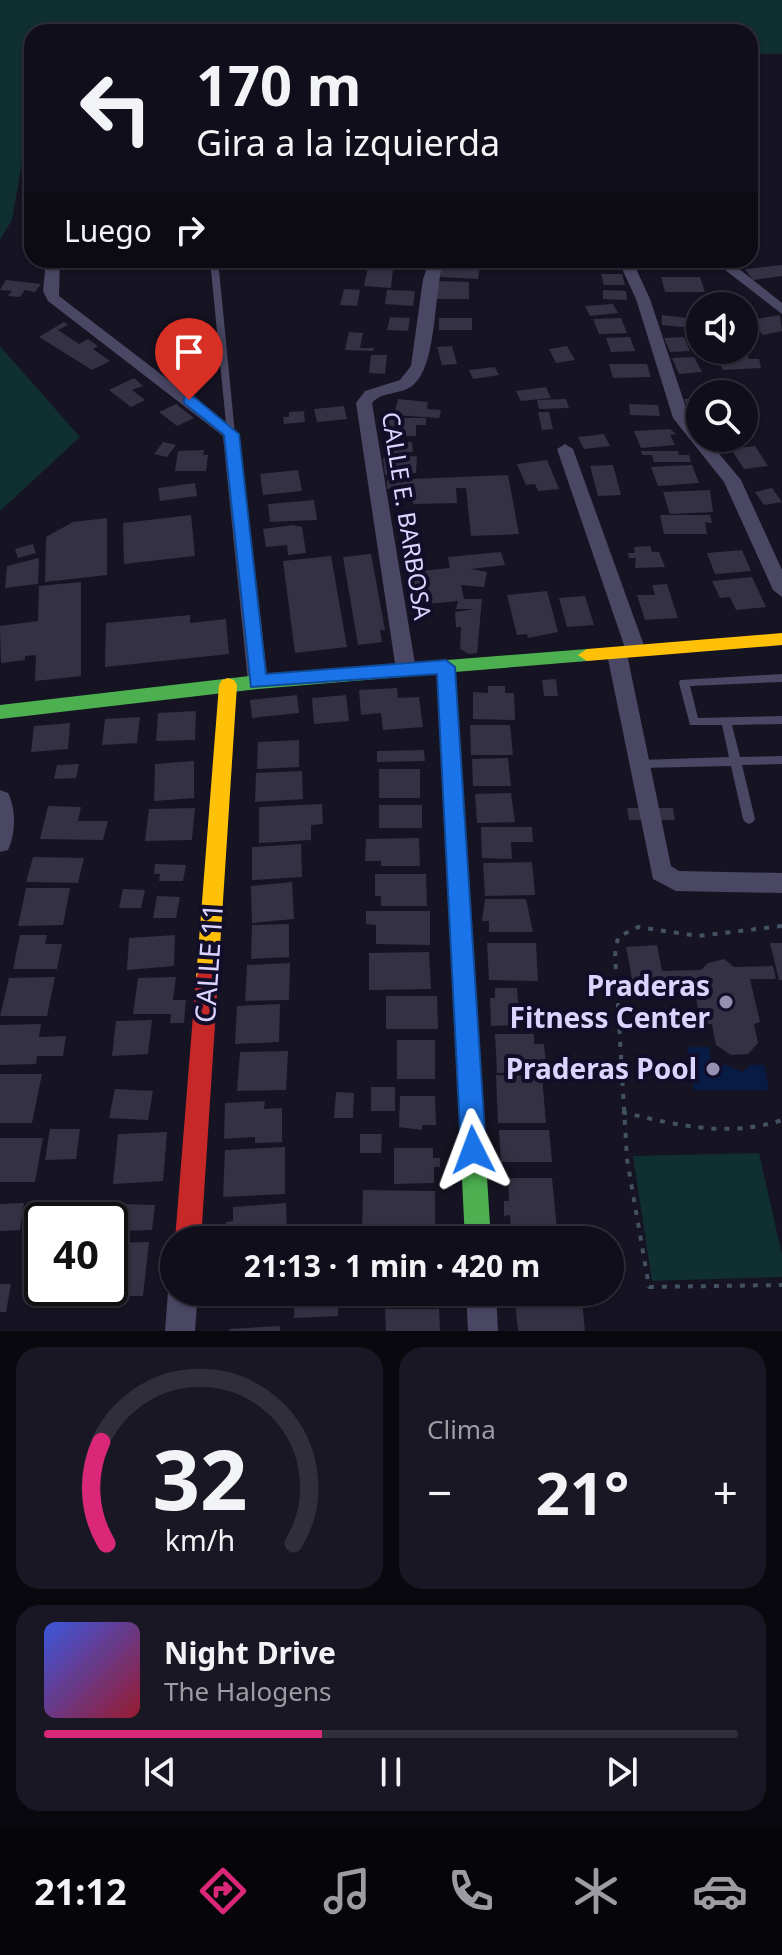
<!DOCTYPE html>
<html lang="es">
<head>
<meta charset="utf-8">
<style>
	body { margin:0; font-family:"Noto Sans",sans-serif; background:#191723; color:#f1f3f6; height:100vh; display:flex; flex-direction:column; font-size:30px; white-space:nowrap }
	* { box-sizing:border-box; margin:0 }
	p { font-size:26px; color:#9c9ca2 }
	.icon { flex:none; width:44px; height:44px; fill:none; stroke:currentColor; stroke-width:2; stroke-linecap:round; stroke-linejoin:round }
	.map { position:relative; height:1331px; overflow:hidden }
	.side { display:flex; flex-direction:column; gap:16px; padding:16px; background:#09080e; flex:1 }
	.side>* { flex:none }
	.top-card { position:absolute; left:24px; top:24px; width:734px; height:244px; border-radius:24px; box-shadow:0 2px 6px #0004,0 0 0 2px #302e39; background:#100e1a; color:#f1f3f6; overflow:hidden }
	.tools { position:absolute; left:686px; top:292px; display:grid; gap:16px }
	.tools a { display:grid; place-items:center; width:72px; height:72px; border-radius:50%; background:#100e1a; box-shadow:0 2px 6px #0004,0 0 0 2px #302e39; font-size:40px }
	.speed { position:absolute; left:24px; top:1202px; display:flex; gap:16px; font-size:40px; font-weight:700; text-align:center }
	.speed>* { display:grid; place-content:center; width:104px; height:104px; border-radius:50%; background:#100e1a; box-shadow:0 2px 6px #0004,0 0 0 2px #302e39; line-height:1 }
	.speed .limit { border:4px solid #111; border-radius:12px; background:#fff; color:#111 }
	.pin { position:absolute; display:grid; place-items:center; width:68px; height:68px; color:#fff; margin:-82px -34px; border-radius:50% 50% 50% 0; rotate:-45deg; box-shadow:0 0 8px #0007 }
	.pin .icon { rotate:45deg }
	.me { position:absolute; width:88px; margin:-44px; rotate:357deg; stroke-linejoin:round; filter:drop-shadow(0 0 6px #0008) }
	.turn { display:flex; align-items:center; gap:28px; height:168px; padding:0 40px; font-size:36px }
	.turn .icon { width:104px; height:104px; stroke-width:2.5 }
	.turn b { display:block; font-size:56px; line-height:68px }
	.then { display:flex; align-items:center; height:76px; padding:0 40px; background:#0003; gap:16px; font-size:30px }
	.big { font-size:60px; font-weight:700; line-height:1.1 }
	.side .tile { flex:1; display:flex; flex-direction:column; justify-content:center; gap:12px; min-width:0; padding:0 28px; border-radius:24px; background:#191723 }
	.side .dial { align-items:center; gap:0 }
	.dial svg { height:208px; overflow:visible; fill:none; stroke:#302e39; stroke-width:7; stroke-linecap:round; text-anchor:middle }
	.dial text { fill:#f1f3f6; stroke:none }
	.song { display:flex; align-items:center; gap:24px }
	.cover { width:96px; height:96px; border-radius:12px; background:linear-gradient(135deg,hsl(230 70% 55%),hsl(350 70% 35%)) }
	.played { height:8px; border-radius:4px; background:linear-gradient(90deg,#db2777 40%,#302e39 40%) }
	.keys { display:flex; justify-content:space-around; direction:ltr }
	.heat { display:flex; justify-content:space-between; align-items:center; font-size:44px; direction:ltr }
	.side .tiles { flex:1; display:grid; gap:16px; grid-template-columns:1fr 1fr }
	.tile:last-child { grid-column:span 2 }
	.trip { position:absolute; left:160px; top:1226px; width:464px; height:80px; border-radius:40px; background:#100e1a; box-shadow:0 2px 6px #0004,0 0 0 2px #302e39; font-weight:700; line-height:80px; text-align:center }
	.dock { display:flex; height:128px; justify-content:space-around; align-items:center; background:#06060a; color:#9c9ca2 }
	.dock .icon { width:56px; height:56px }
	.dock .on { color:#db2777 }
	.dock b { font-size:36px; color:#f1f3f6 }
	.map>svg:first-child { display:block }
	.green { fill:#102f30 }
	.water { fill:#071b45 }
	.building { fill:#343144 }
	.lines { fill:none; stroke-linecap:round; stroke-linejoin:round }
	.path { stroke:#435263; stroke-width:4; stroke-dasharray:5 8; stroke-linecap:butt }
	.lane { fill:#494763; fill-rule:evenodd }
	.street { fill:#494763; fill-rule:evenodd }
	.fast { fill:#4caf50; fill-rule:evenodd }
	.slow { fill:#ffc107; fill-rule:evenodd }
	.jam { fill:#c62828; fill-rule:evenodd }
	.route { fill:#1a73e8; stroke:#114b97; stroke-width:2 }
	.poi-dot { fill:#9590b2; stroke:#120d28; stroke-width:3 }
	.labels { text-anchor:middle; stroke-width:8; stroke-linejoin:round; paint-order:stroke }
	.street-label { font-size:24px; fill:#dad4ff; stroke:#120d28 }
	.near-street-label { font-size:28px; fill:#dad4ff; stroke:#120d28 }
	.near-poi-label { font-size:28px; font-weight:bold; fill:#dad4ff; stroke:#120d28; text-anchor:end }
</style>
</head>
<body>
<div class="map">
<svg width="782" height="1331" viewBox="0 0 782 1331">
	<rect width="100%" height="100%" fill="#161322"/>
	<path class="green" d="M0,0H782V54H750V32H32V130L28,129L12,220L0,240Z
		M0,346L80,437L0,511Z
		M759,1153L782,1255V1277L652,1281L633,1156Z"/>
	<path class="water" d="M687,1047H709L712,1065H727L742,1072L750,1065H764L769,1090H694Z"/>
	<path class="building" d="M387,260H424L422,267L386,264Z
		M442,264L480,266L478,279L440,277Z
		M782,265V276L753,280L745,269Z
		M368,268L393,269L391,288L364,286Z
		M601,274H622L625,285H604Z
		M661,277H700L705,292H665Z
		M6,280L41,284L35,292L25,290L20,297L8,296L12,291L0,290Z
		M437,281L469,282V299H436Z
		M344,289L360,290L357,306L340,305Z
		M387,290L415,291L413,306L385,304Z
		M603,290L626,291L627,300L603,299Z
		M613,304L618,313L590,316L585,306Z
		M662,315L694,319L693,328L662,325Z
		M780,315L782,331L763,335L750,320Z
		M390,317L410,318L408,331L387,330Z
		M439,318H472V330H439Z
		M621,318L627,333L599,334L593,319Z
		M64,322L68,325L58,330L79,344L88,339L98,346L93,349L110,361L92,370L39,337Z
		M349,332L363,333L360,348H374L373,351L345,350Z
		M630,337L635,351L611,352L606,338Z
		M684,337L690,351L670,352L664,338Z
		M452,346L457,364L442,365L437,347Z
		M567,346L575,360L556,363L549,349Z
		M734,351H745L749,359H759L761,368L723,370L714,354Z
		M371,355H387L385,374L369,373Z
		M694,357L702,372L679,374L672,358Z
		M609,364H647L651,377L613,378Z
		M495,367L499,375L473,379L469,370Z
		M134,378L143,386L132,390L145,400L131,407L109,390Z
		M546,387L551,398L521,401L516,391Z
		M700,398V415H690L684,399Z
		M398,399L428,402L427,409L441,410L439,418L394,415Z
		M566,399L569,408L539,409L537,400Z
		M176,404L194,418L177,426L159,412Z
		M629,404L658,405L660,416L630,415Z
		M344,406L347,419L317,422L314,409Z
		M304,411L305,422L284,424L283,417H289V412Z
		M538,412H549L553,429L542,430Z
		M387,418H426V425H416V436H386Z
		M670,429L676,434L670,435L675,445L641,448L634,431Z
		M604,434L610,446L584,449L578,437Z
		M163,442L176,445L167,457L154,454Z
		M412,442L413,452L388,454L387,443Z
		M755,446L768,466L744,469L731,449Z
		M204,450L203,455H208L206,471H175L178,451Z
		M641,451H678L679,455H689L691,462H654L652,455H642Z
		M417,456L416,473L385,475L383,458Z
		M547,460L559,489L538,491L535,484L526,485L517,464Z
		M613,465L621,495L598,496L590,466Z
		M692,465L699,483L658,486L651,467Z
		M298,470L302,491L263,495L260,474Z
		M508,475L519,534L471,536L466,488H456L457,503L413,504L411,488L387,489V480Z
		M195,483L197,496L160,501L158,488Z
		M772,488L782,502L764,505L755,492Z
		M710,490L713,512L670,514L663,492Z
		M314,500L317,520L270,522L268,504Z
		M191,515L195,556L124,564L123,523Z
		M660,515H710L712,523L705,522L707,534H664Z
		M107,518V575L45,582L46,537L73,522Z
		M293,525L302,527L306,553L288,555L287,545L266,547L263,529Z
		M33,544L36,553L18,558L15,549Z
		M650,546L652,552H659L665,567L635,568L636,558H629L628,553H635L634,547Z
		M742,550L751,571L715,574L707,553Z
		M501,552L505,565L471,569L487,572L484,587L461,585L464,599H482L477,653L469,654L460,649L461,627H456L455,612L475,609H456L458,601L416,605L415,593H408L407,580H411L410,572L450,568L448,557Z
		M371,554L385,630H380L382,642L358,645L343,557Z
		M331,556L347,647L295,653L283,561Z
		M39,558L38,584L5,588L7,566Z
		M752,577L766,607L736,610L730,597L720,598L712,581Z
		M81,582V676L35,681L36,655L25,656V660L1,663L0,626L38,621L39,586Z
		M667,584L678,618L645,620L637,595H655L652,585Z
		M547,591L558,632L528,638L527,634L517,635L507,595Z
		M585,596L594,625L567,627L559,598Z
		M190,615V623L226,619L229,654L105,667L106,623Z
		M556,679L558,696H544L542,680Z
		M488,686H505V693H514L515,720L473,719V692L488,693Z
		M397,688L398,698L419,697L423,727L383,730L381,713L361,715L359,690Z
		M297,695L299,713L252,718L250,700Z
		M346,695L349,721L314,724L312,698Z
		M196,711L195,740L156,741L158,713Z
		M140,717L137,743L102,745L105,719Z
		M70,723L68,749L31,752L34,726Z
		M470,725H510L513,755H471Z
		M299,740V767L257,769L258,742Z
		M424,750L425,761L377,762V751Z
		M508,758L511,786H473L472,759Z
		M194,761V798L154,801L155,764Z
		M79,764L76,778L54,779L57,765Z
		M379,769H420V798H379Z
		M302,771L303,799L255,802L256,773Z
		M511,793L515,822L477,823L475,794Z
		M322,804L323,824L311,825V840L259,843V807Z
		M379,805H422V828H379Z
		M48,806L81,807L78,821H108L103,840L40,839Z
		M195,808L192,840L145,841L149,809Z
		M627,808H673L675,820H629Z
		M481,827H532L533,842H511L512,859L482,858Z
		M419,838L420,866H381V861H365L366,839Z
		M301,844L302,877L252,880V847Z
		M33,857L84,858L78,883L26,882Z
		M532,862L535,895L485,896L483,863Z
		M155,864L186,865L183,881H159L160,874H154Z
		M375,874H426L427,906H381V896H375Z
		M292,882L294,919L252,923L251,886Z
		M26,888H70L63,925L18,926Z
		M123,889L145,890L141,908H119Z
		M157,896L180,897L176,918H153Z
		M485,899H526L533,932H489V921H482Z
		M366,911H430V945L376,944V925L366,924Z
		M289,924V957L251,959L252,925Z
		M20,935H47L45,944H62L57,969H13Z
		M175,935L174,966L127,970L129,938Z
		M487,943H536L538,981L489,980Z
		M770,943H782V980H779Z
		M657,945L662,971L701,970L708,963L724,959L734,967L773,966L776,979H750L760,1022L754,1024L758,1043L748,1054L731,1055L716,1045L712,1024H701L693,982L633,984L626,947Z
		M429,952L431,989L369,990V953Z
		M290,963L289,1000L245,1001L247,965Z
		M55,977L47,1016H0L9,978Z
		M176,977L173,1000H186L184,1023H170L171,1014H133L138,978Z
		M495,988H517L520,1025L491,1026L490,998H495Z
		M386,996H437L438,1029H386Z
		M280,1004L279,1042L235,1044L237,1006Z
		M152,1020L148,1054L112,1056L116,1021Z
		M41,1024L39,1037L66,1036L63,1056H37L36,1064L0,1065V1025Z
		M495,1034H534V1044H544L547,1072L497,1073Z
		M397,1040H435V1079H397Z
		M288,1051L286,1090L237,1091L240,1052Z
		M0,1074H42L32,1123H0Z
		M496,1075L542,1076L546,1123H498Z
		M371,1087H395V1111H371Z
		M115,1089L153,1091L148,1120L109,1118Z
		M336,1092L354,1093L353,1118H334Z
		M400,1096H435L436,1125H422V1130L399,1127Z
		M265,1101L264,1109L282,1108V1142L255,1143V1137L224,1139L225,1103Z
		M50,1129H80L76,1159L45,1160Z
		M499,1130H549L552,1162H501Z
		M167,1132L163,1181L113,1184L118,1134Z
		M360,1134H382L381,1153H360Z
		M0,1138H43L35,1182H0Z
		M285,1147V1194L223,1197L225,1150Z
		M394,1148H433V1158H440V1167H434V1183L394,1184Z
		M508,1178H552L557,1230H511L510,1215L504,1216V1201H509Z
		M363,1190L435,1191V1231H362Z
		M24,1203L20,1230L0,1231V1204Z
		M286,1203L287,1240H225L226,1222L233,1221V1207Z
		M120,1204L155,1205L152,1230L116,1231Z
		M149,1242L143,1296H90L91,1288H110V1243Z
		M0,1284H11L6,1312H0Z
		M295,1292H339L338,1316L294,1318Z
		M388,1292H441V1297H388Z
		M582,1300L585,1331H518L515,1302Z
		M385,1309H439L440,1331H386Z
		M280,1326V1331H229V1329Z"/>
	<g class="lines">
		<path class="path" d="M782,926L698,936L638,927L618,937L615,955L627,1159L649,1287L782,1285
			M622,1112C675,1125 729,1138 782,1120"/>
		<path class="lane" d="M210,260H218L235,434L231,437L227,434Z
			M782,674V682L690,686L698,718L782,716V724L732,725L740,757L782,756V764L742,765L755,819L753,822L749,824L745,822L743,819L731,766L640,768L636,767L635,764L636,761L640,760L729,757L722,725H690L679,683L680,680Z"/>
		<path class="street" d="M46,260H60L59,296L239,434L268,682L265,687L258,689L248,682L223,436L48,301L43,291Z
			M430,260H444C433,292 438,367 412,386C400,395 382,391 372,403L416,670L406,677L396,670L356,403L365,391L400,380L411,366L423,279Z
			M618,260H632L650,299L689,417L700,430V438H706L741,480L782,570V597L773,590L724,482L673,418L636,299Z
			M712,260H728L782,303V314Z
			M565,444L573,449L646,651L643,656H629L626,651L557,449Z
			M617,647L627,654L671,866L679,871L782,873V893L676,891L653,879L607,654Z
			M0,790L8,793C16,809 16,833 8,850L0,852Z
			M174,1281V1292H198L195,1331H165L168,1292Z
			M466,1292H496L498,1331H468Z"/>
		<path class="fast" d="M587,649L596,655L587,661L455,672L491,1240H465L437,674L258,689L0,719V705L258,675Z"/>
		<path class="slow" d="M782,633V645L587,661L578,655L587,649Z
			M228,678L234,680L237,685L218,978L215,985L207,988L199,985L196,978L219,685L222,680Z"/>
		<path class="jam" d="M207,968L215,971L218,978L201,1240H175L196,978L199,971Z"/>
	</g>
	<path class="route" d="M184,397H194L239,434L266,674L446,660L455,667L486,1150L482,1158L473,1162L464,1158L461,1150L437,674L251,687L224,435L184,403Z"/>
	<g class="poi-dot">
		<circle cx="726" cy="1002" r="8"/>
		<circle cx="713" cy="1069" r="8"/>
	</g>
	<g class="labels">
		<g class="street-label">
			<text transform="translate(406 516) rotate(81)" y="8">CALLE E. BARBOSA</text>
		</g>
		<g class="near-street-label">
			<text transform="translate(209 963) rotate(-86)" y="10">CALLE 11</text>
		</g>
		<g class="near-poi-label">
			<text x="710" y="996">Praderas<tspan x="710" dy="32">Fitness Center</tspan></text>
			<text x="697" y="1079">Praderas Pool</text>
		</g>
	</g>
</svg>
<div class="tools">
<a><svg class="icon" aria-label="sound" viewBox="0 0 24 24"><path d="M4 9h4l5-4v14l-5-4H4zM17 9q2 3 0 6"/></svg></a>
<a><svg class="icon" aria-label="search" viewBox="0 0 24 24"><circle cx="10" cy="10" r="6"/><path d="M15 15l6 6"/></svg></a>
</div>
<div class="speed"><div class="limit">40</div></div>
<div class="pin" style="left:189px;top:400px;background:#d93025"><svg class="icon" aria-label="arrive" viewBox="0 0 24 24"><path d="M6 21V4h12l-3 4 3 4H6"/></svg></div>
<svg class="me" style="left:473px;top:1150px" viewBox="-20 -20 40 40"><path d="M0-17L14 15 0 8-14 15z" fill="#1a73e8" stroke="#fff" stroke-width="4"/></svg>
<div class="trip">21:13 · 1 min · 420 m</div>
<div class="top-card">
<div class="turn"><svg class="icon" aria-label="left" viewBox="0 0 24 24"><path d="M17 20v-9H6M10 6l-5 5 5 5"/></svg><div><b>170 m</b>Gira a la izquierda</div></div>
<div class="then">Luego<svg class="icon" aria-label="right" viewBox="0 0 24 24"><path d="M7 20v-9h11M14 6l5 5-5 5"/></svg></div>
</div>
</div>
<section class="side">
<div class="tiles">
<div class="tile dial"><svg viewBox="0 0 100 80">
<path d="M14 69A42 42 0 1 1 86 69"/>
<path d="M14 69A42 42 0 0 1 12 30" stroke="#db2777"/>
<text x="50" y="56" font-size="32" font-weight="700">32</text>
<text x="50" y="72" font-size="11">km/h</text>
</svg></div>
<div class="tile"><p>Clima</p>
<div class="heat"><a>−</a><b class="big">21°</b><a>+</a></div>
</div>
<div class="tile">
<div class="song"><i class="cover"></i><div><b>Night Drive</b><p>The Halogens</p></div></div>
<div class="played"></div>
<div class="keys"><svg class="icon" aria-label="previous" viewBox="0 0 24 24"><path d="M18 5L8 12l10 7zM5 5v14"/></svg><svg class="icon" aria-label="pause" viewBox="0 0 24 24"><path d="M8 5v14M16 5v14"/></svg><svg class="icon" aria-label="next" viewBox="0 0 24 24"><path d="M6 5l10 7-10 7zM19 5v14"/></svg></div>
</div>
</div>
</section>
<nav class="dock">
<b>21:12</b>
<svg class="icon on" aria-label="directions" viewBox="0 0 24 24"><path d="M12 3l9 9-9 9-9-9zM9 14v-3h6M13 9l2 2-2 2"/></svg>
<svg class="icon" aria-label="music" viewBox="0 0 24 24"><path d="M9 18V5l10-2v13"/><circle cx="6" cy="18" r="3"/><circle cx="16" cy="16" r="3"/></svg>
<svg class="icon" aria-label="phone" viewBox="0 0 24 24"><path d="M5 4h4l2 5-3 2q2 4 5 5l2-3 5 2v4C11 20 4 13 5 4z"/></svg>
<svg class="icon" aria-label="climate" viewBox="0 0 24 24"><path d="M12 3v18M4 7l16 10M4 17L20 7"/></svg>
<svg class="icon" aria-label="car" viewBox="0 0 24 24"><path d="M5 17H2v-5l4-1 3-4h7l3 4 3 1v5h-3M9 17h6M6 11h13"/><circle cx="7" cy="17" r="2"/><circle cx="17" cy="17" r="2"/></svg>
</nav>
</body>
</html>
